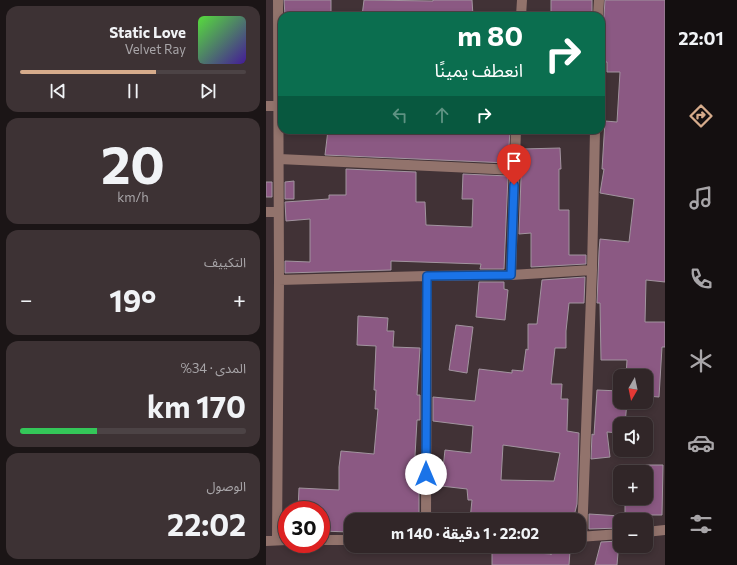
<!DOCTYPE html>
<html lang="ar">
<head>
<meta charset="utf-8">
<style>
	body { margin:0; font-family:Commissioner,"Noto Sans Arabic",sans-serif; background:#3d3234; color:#f1f3f6; direction:rtl; height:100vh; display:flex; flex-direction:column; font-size:15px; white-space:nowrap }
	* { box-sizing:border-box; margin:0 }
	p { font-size:13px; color:#a8a5a8 }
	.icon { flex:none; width:22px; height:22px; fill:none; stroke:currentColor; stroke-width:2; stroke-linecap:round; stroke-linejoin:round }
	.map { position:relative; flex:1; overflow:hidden; direction:ltr }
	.panel { display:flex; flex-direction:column; gap:6px; padding:6px; background:#1b1516; width:266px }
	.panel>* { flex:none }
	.guide { position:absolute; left:12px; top:12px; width:327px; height:122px; border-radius:12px; box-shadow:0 2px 6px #0003,0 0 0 1px #4c4345; direction:rtl; background:#0b6e4f; color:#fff; overflow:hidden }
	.needle { width:26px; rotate:189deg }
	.buttons { position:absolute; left:347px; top:369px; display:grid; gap:8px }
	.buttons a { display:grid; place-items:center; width:40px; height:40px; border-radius:8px; background:#312628; box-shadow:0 2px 6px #0003,0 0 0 1px #4c4345; font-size:20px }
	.speed { position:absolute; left:12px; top:501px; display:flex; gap:8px; font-size:20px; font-weight:700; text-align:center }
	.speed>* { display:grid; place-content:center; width:52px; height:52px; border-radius:50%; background:#312628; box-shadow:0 2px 6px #0003,0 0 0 1px #4c4345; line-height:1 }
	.speed .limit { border:6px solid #d22; background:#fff; color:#111 }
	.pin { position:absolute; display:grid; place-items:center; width:34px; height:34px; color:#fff; margin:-41px -17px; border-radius:50% 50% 50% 0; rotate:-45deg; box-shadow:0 0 4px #0007 }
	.pin .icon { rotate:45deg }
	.me { position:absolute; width:44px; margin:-22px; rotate:0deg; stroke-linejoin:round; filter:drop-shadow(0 0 3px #0008) }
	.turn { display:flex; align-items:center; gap:14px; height:84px; padding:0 16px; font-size:18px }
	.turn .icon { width:52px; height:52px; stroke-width:2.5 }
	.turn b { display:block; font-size:28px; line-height:34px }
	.lanes { display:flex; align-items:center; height:38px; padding:0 16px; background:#0003; justify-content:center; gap:20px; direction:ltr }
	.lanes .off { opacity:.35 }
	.big { font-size:30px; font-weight:700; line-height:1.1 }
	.panel .tile { flex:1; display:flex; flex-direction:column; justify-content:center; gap:6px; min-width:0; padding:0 14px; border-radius:12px; background:#3d3234 }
	.panel .dial { align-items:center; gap:0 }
	.dial b { font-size:52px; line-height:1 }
	.song { display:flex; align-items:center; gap:12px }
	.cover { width:48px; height:48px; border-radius:6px; background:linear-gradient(135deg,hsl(110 70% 55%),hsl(260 70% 35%)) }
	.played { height:4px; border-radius:2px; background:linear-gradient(90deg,#d6ab8b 60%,#4c4345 60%) }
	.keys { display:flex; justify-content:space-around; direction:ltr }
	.heat { display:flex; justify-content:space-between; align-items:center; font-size:22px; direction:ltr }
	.charge { height:6px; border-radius:3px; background:linear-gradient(90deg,#34c759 34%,#4c4345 0) }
	.trip { position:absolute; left:78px; top:513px; width:242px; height:40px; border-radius:12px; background:#312628; box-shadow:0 2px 6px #0003,0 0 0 1px #4c4345; font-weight:700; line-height:40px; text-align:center; direction:rtl }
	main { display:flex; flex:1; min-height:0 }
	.tab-bar { display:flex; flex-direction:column; width:72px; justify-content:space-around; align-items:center; background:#140f10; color:#a8a5a8 }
	.tab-bar .icon { width:28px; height:28px }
	.tab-bar .on { color:#d6ab8b }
	.tab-bar b { font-size:18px; color:#f1f3f6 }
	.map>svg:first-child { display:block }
	.building { fill:#8b5983; stroke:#a2949f; fill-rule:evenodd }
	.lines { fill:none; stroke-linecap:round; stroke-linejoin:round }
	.minor { stroke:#92736c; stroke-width:10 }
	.route-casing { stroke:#114b97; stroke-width:10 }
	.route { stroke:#1a73e8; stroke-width:7 }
</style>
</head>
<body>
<main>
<nav class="tab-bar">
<b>22:01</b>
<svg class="icon on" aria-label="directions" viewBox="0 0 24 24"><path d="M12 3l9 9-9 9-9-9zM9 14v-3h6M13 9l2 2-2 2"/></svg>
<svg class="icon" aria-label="music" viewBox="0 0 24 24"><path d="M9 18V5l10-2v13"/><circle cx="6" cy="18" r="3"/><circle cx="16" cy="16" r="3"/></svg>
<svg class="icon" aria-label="phone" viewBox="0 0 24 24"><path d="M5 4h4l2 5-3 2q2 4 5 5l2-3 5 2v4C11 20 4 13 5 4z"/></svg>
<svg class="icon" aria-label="climate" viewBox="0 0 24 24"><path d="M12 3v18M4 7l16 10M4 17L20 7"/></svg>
<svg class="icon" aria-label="car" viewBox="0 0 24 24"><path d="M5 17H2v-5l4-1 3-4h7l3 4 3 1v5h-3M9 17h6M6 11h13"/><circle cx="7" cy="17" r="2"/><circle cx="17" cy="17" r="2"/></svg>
<svg class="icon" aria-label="filters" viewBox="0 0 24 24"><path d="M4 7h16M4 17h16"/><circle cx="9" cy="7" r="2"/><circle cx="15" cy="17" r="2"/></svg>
</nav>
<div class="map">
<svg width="399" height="565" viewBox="0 0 399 565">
	<rect width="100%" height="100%" fill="#413236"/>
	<path class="building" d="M18,0H65V16H19Z
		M98,0L167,1V0H206L207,16H96Z
		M285,0H326V16H285Z
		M339,0H399V282L380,280L379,322H399V347H396L393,397L380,396V376H360L361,360H335L334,303H331L333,251L334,239L363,242L368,199L334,193L338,169H336L339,121L351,122L354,72H341V62H336L335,41L336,21L338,16Z
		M62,130H244L242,163L59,155Z
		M294,148L295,169H293V210H303V255H320V264L265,267V233L253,234L256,149Z
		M80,169L150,172V202H159L160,225L206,227L207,199H196L197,174L242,176L238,269H214L215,264L125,261V270L19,273V261L44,262V219L20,221L19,202L63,199V195H80Z
		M28,181V199H19V182Z
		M0,182H6V197H0Z
		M319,277L318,303H303L300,331V348H289L285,384H296L295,399H302L301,431L313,433L311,504L307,520H204L206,500H202L201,489L175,486L179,450L205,453L207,426L167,421V397L209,401L213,369L246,373V370L257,371L260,349L262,350V324H271L276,280ZM237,445L294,453L288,481L235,480Z
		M213,282H238V289L242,290L239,320L210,317Z
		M92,316L122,318L121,331H128L127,347L154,348L151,395H154V420H151L149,456H151L148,481H153V520H83V532L55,531V510H32L33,488L73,490V467L75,451L108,454L112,409H109L110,390H108L110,346L91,345Z
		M190,325L207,327L201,373L183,370Z
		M331,390L354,391V402H361L359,424H354V433L341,432L344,457L325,459L326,434L328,435Z
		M360,465H397L396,515H359V498H380V472H360Z
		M323,514L355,516V520H354V528L323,529Z
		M353,541L351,565H329L335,542Z
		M226,550L285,554V555V550L304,551L303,565H226Z"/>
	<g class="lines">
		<path class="minor" d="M255,16L256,0
			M332,16L333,0
			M0,106H13
			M13,159L248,170
			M0,212H12
			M245,275L250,130
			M13,280L161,276L245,275L326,270
			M160,520L161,276
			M380,532L399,530
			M313,537L354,534
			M316,537L326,270L329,130
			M11,540L13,280L12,0
			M55,540H85
			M0,541L21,540"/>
	</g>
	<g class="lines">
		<defs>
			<path id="route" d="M160,474L161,276L245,275L248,185"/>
		</defs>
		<use href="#route" class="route-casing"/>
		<use href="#route" class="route"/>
	</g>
</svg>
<div class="buttons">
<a><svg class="needle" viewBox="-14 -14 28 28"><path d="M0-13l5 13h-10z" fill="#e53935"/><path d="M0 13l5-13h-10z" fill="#a8a5a8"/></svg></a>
<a><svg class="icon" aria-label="sound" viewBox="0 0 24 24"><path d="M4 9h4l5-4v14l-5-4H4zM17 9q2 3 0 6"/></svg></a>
<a>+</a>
<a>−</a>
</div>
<div class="speed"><div class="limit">30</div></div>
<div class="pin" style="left:248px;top:185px;background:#d93025"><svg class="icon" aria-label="arrive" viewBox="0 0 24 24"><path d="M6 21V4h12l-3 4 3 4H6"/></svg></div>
<svg class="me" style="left:160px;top:474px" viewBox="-20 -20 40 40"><circle r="19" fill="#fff"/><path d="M0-13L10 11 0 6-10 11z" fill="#1a73e8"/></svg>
<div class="trip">22:02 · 1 دقيقة · 140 m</div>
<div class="guide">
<div class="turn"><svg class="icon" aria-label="right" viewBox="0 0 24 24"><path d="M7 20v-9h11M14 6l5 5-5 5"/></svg><div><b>80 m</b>انعطف يمينًا</div></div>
<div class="lanes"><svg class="icon off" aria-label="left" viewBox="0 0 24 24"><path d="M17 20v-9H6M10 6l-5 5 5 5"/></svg><svg class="icon off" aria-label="ahead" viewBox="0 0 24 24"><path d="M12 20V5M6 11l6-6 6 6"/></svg><svg class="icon" aria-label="right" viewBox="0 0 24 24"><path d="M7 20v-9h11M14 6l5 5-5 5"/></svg></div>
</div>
</div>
<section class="panel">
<div class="tile">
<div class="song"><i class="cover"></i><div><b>Static Love</b><p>Velvet Ray</p></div></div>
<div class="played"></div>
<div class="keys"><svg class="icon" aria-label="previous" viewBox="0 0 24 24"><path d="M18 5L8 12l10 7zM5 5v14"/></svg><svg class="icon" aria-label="pause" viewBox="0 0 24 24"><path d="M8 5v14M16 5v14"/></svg><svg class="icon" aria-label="next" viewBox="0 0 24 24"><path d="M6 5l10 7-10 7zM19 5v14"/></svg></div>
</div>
<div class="tile dial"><b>20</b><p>km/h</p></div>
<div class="tile"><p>التكييف</p>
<div class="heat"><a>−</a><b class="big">19°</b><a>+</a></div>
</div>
<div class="tile"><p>المدى · 34%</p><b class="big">170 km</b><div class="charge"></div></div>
<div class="tile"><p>الوصول</p><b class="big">22:02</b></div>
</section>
</main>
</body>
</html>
